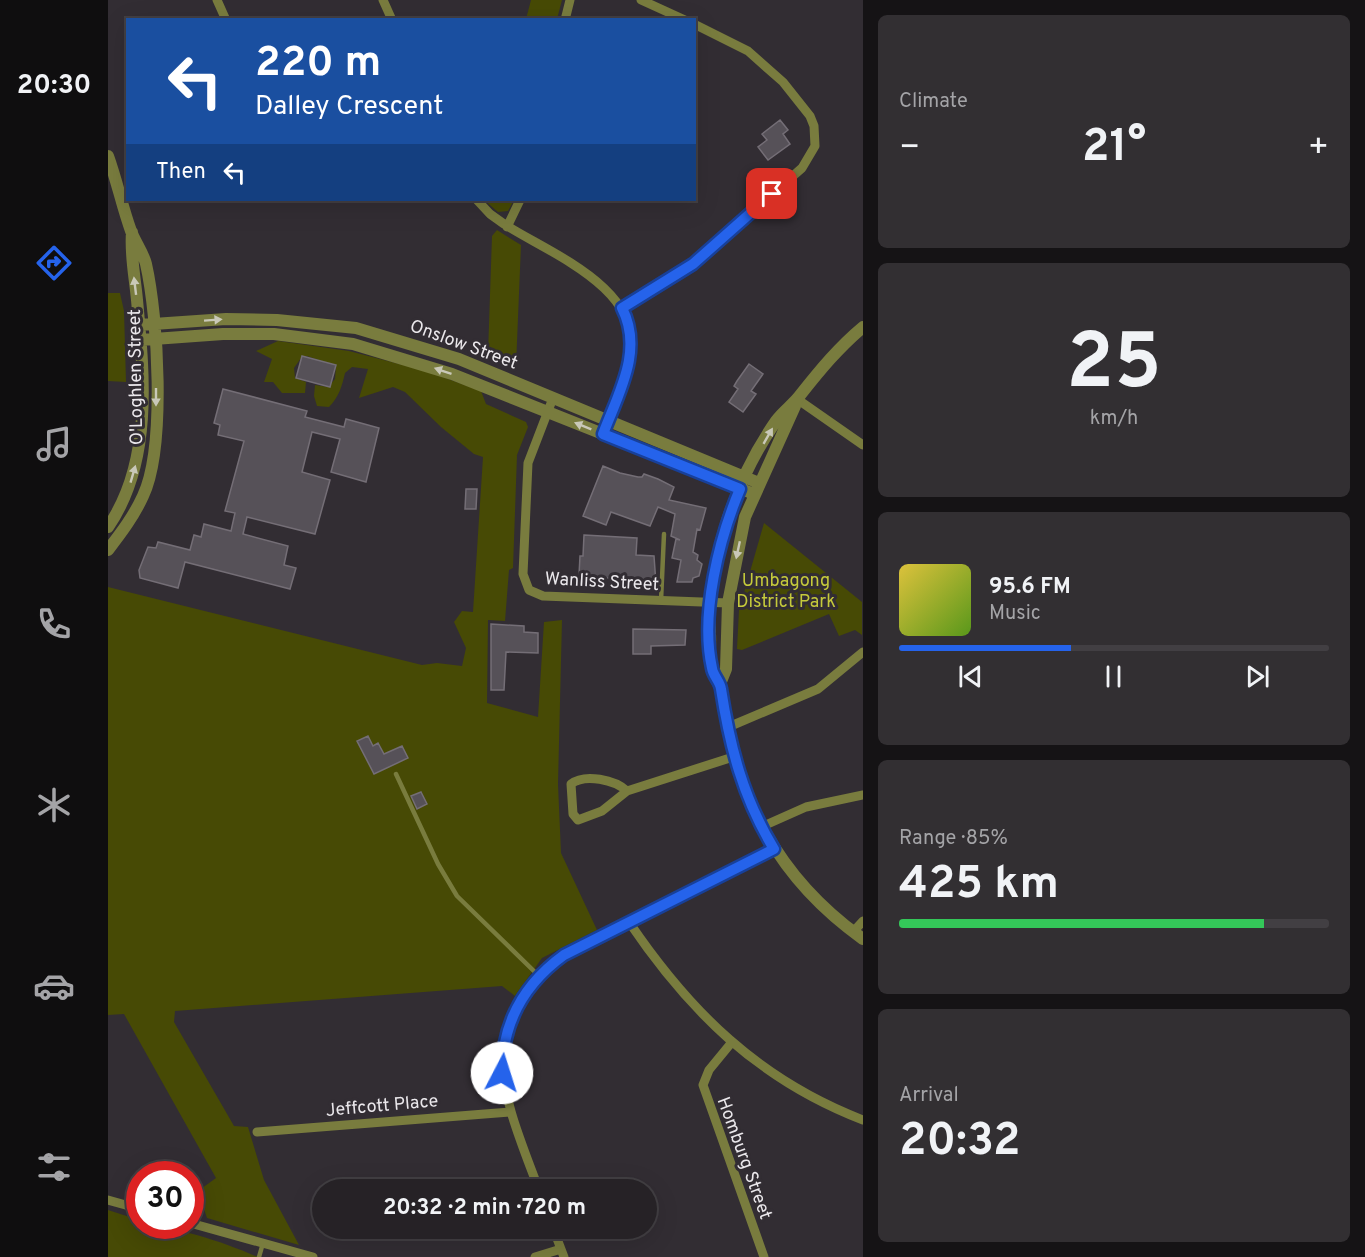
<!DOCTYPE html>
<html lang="en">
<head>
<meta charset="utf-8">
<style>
	body { margin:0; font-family:Overpass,sans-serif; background:#322f32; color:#f1f3f6; height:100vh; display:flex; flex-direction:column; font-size:22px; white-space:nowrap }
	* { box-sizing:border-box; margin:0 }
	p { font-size:20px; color:#a4a4a7 }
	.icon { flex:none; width:33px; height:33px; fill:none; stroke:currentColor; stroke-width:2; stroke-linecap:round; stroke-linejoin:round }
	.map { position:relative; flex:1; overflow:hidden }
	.panel { display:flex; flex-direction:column; gap:15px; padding:15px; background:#151315; width:502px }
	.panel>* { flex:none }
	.hud { position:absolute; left:18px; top:18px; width:570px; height:183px; border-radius:0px; box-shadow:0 6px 24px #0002,0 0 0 2px #423f43; background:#1a4fa0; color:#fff; overflow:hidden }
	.speed { position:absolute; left:18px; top:1161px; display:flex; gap:12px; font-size:30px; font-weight:700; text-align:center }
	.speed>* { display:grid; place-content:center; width:78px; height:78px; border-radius:50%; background:#262226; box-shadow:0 6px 24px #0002,0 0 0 2px #423f43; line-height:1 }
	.speed .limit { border:9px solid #d22; background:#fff; color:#111 }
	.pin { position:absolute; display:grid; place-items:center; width:51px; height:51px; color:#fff; margin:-26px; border-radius:12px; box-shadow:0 3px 9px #0006 }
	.me { position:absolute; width:66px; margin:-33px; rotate:5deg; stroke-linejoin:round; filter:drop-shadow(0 0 4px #0008) }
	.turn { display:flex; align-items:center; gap:21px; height:126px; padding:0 30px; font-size:27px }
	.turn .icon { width:78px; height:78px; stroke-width:2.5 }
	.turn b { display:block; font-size:42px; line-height:51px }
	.then { display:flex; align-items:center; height:57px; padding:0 30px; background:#0003; gap:12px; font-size:22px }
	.big { font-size:45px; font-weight:700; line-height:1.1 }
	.panel .tile { flex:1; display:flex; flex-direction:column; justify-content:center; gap:9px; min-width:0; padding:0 21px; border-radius:9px; background:#322f32 }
	.panel .dial { align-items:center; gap:0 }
	.dial b { font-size:78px; line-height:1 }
	.song { display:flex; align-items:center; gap:18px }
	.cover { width:72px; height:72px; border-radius:9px; background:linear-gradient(135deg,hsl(50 70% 55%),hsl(90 70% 35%)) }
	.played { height:6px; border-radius:3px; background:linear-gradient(90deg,#2563eb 40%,#423f43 40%) }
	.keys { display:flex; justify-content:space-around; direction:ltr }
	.heat { display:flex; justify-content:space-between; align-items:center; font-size:33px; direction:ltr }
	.charge { height:9px; border-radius:4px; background:linear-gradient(90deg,#34c759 85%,#423f43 0) }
	.trip { position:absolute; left:204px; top:1179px; width:345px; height:60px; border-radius:30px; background:#262226; box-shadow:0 6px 24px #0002,0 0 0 2px #423f43; font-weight:700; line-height:60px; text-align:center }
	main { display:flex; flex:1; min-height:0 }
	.tabs { display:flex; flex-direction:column; width:108px; justify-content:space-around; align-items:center; background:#0f0e0f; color:#a4a4a7 }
	.tabs .icon { width:42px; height:42px }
	.tabs .selected { color:#2563eb }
	.tabs b { font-size:27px; color:#f1f3f6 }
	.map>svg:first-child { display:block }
	.green { fill:#474a05 }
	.building { fill:#565158; stroke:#746e76; stroke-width:1.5 }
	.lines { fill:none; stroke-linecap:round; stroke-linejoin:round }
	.service { stroke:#797c3e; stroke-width:4.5 }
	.minor { stroke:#797c3e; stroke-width:9 }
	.tertiary { stroke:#797c3e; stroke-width:12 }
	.oneway { fill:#c9c8b8 }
	.route-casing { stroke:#184099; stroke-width:15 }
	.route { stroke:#2563eb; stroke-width:10 }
	.labels { text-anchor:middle; stroke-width:6; stroke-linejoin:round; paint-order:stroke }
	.street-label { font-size:18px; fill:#ebe8ec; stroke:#322d33 }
	.park-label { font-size:18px; fill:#c5ca3b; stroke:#322d33 }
</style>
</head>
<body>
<main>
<nav class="tabs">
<b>20:30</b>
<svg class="icon selected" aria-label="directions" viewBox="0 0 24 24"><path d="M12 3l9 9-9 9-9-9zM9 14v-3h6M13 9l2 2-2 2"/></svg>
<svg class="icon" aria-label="music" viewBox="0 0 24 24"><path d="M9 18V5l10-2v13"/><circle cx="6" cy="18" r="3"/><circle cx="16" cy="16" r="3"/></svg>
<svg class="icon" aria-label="phone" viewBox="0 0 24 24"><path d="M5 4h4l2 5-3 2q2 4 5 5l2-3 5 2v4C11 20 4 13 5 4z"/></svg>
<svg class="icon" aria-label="climate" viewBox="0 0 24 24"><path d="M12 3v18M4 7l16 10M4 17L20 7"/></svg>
<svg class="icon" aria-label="car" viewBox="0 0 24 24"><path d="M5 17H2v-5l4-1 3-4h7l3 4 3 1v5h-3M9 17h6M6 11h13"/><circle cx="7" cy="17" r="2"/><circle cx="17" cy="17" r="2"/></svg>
<svg class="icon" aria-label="filters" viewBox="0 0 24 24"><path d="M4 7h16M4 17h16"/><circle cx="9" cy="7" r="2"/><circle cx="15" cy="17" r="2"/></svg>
</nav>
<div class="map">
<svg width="755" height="1257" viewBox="0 0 755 1257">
	<rect width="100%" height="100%" fill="#322d33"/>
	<path class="green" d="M423,0H454L449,19H418Z
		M376,200H406L400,211L390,212Z
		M389,230L413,245L408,366L380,354L384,236Z
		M0,293H12L16,311L18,382L0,381Z
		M170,341L241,351L318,371L373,391L378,404L418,422L420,427L409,455L405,568L401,570L397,621L380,620L379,703L430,717L436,622L454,620L450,784L453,853L489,930L434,958L407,996L394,986L67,1011L66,1022L126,1126L140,1127L156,1180L191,1245L99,1218L90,1191L108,1178L16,1014L0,1015V587L314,665L329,663L354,666L358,648L346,622L354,611L365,612L375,457L366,454L333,427L297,392L285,387L251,398L260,369L244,367L237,373C234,386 231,397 221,407L209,406L206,396L207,385L220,387L227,379L228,366L199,356L193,358L186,368L187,378L198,382L197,393H174L165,382H156L164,359L148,351Z
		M656,523L754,602V635L747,630L731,636L721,614L634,650L629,649L631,610Z
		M0,1210L31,1220L32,1226C69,1226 115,1242 150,1257H0Z"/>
	<path class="building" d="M672,120L680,130L675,134L682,144L660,160L650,147L659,140L654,134Z
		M194,356L228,365L222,387L188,378Z
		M641,364L655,374L643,391L648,394L635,412L621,402L630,389L626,386L629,381Z
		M115,389L199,411L197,417L236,427L238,419L271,428L258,482L223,472L232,439L204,432L194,472L222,480L207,534L139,517L135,534L180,546L176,565L188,568L182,589L77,562L70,588L32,578L31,570L40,547L48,548L50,542L82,550L86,535L93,537L96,524L123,531L127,513L117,511L136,441L110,435L112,425L106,423Z
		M495,466L512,473L530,477H534L536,474L550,479L566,487L561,500L598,508L592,530L589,529L585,552L590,555L589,560L594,564L591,576L585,578L584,582H569L573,560L564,558L568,539L572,540L563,536L567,514L550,507L542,526L503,512L498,525L475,516Z
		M358,489H369L368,509H357Z
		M476,535L529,538L528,555L546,556L548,584H529L523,583V579L474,577L471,575L472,556H475Z
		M383,624L416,626V632L430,633V653L398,652L396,690H383Z
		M525,629L578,630L577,645L543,646V654H525Z
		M260,736L265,746L270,743L276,754L294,746L300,758L266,774L249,741Z
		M313,792L319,804L309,809L303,796Z"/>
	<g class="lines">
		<path class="service" d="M553,601L556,534
			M288,774L330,864L349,896L431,976
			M151,1257L155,1243"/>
		<path class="minor" d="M109,0L118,20
			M275,0L284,20
			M533,0L577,20
			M457,20L462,0
			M369,200L382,214L396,224C443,254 535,288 523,357C518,381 507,404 498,427
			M399,227L412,200
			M514,308L585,264L694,168L707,146L706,126L702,116L675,82L640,51L586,24
			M445,398L420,463L415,574L421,590L435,596L620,603
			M689,399L755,445
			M618,728L710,689L755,652
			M519,791C507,780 477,773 463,784L465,814L470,820L494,811L519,791L625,757
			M653,827L698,807L755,795
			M521,922C582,1012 651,1080 755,1120
			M745,932L755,921
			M624,1042L601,1070L595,1085L656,1257
			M149,1132L402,1112
			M431,1190C397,1099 360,1025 456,955L666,849
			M0,1200L32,1209
			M82,1223L205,1257
			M445,1228L456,1257
			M427,1257L453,1249"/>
		<path class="tertiary" d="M0,156C9,181 14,206 23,231C27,242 35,252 38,264C50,317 58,447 35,496C26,516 13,533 0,550
			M31,325L118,319L169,320L248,328L351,359L651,483
			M755,327C731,347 712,370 693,394C686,404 675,411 668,421C627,480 599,561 602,634C603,645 600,660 604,670C607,680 613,685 614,695C628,797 669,878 755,939
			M32,340L115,334H166L245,344L344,374L646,494
			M0,527C45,462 36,375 29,300C27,277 22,255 24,232
			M612,684L618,669L620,603L637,517L687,406"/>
	</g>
	<defs><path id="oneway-solid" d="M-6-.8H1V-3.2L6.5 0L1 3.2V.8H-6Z" transform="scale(1.5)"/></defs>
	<g class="oneway">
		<use href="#oneway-solid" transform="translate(27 286) rotate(-97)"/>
		<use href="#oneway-solid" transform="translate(105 320) rotate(-4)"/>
		<use href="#oneway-solid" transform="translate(335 371) rotate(-161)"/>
		<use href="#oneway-solid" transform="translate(48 397) rotate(90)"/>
		<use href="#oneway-solid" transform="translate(475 426) rotate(-158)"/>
		<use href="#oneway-solid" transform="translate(660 436) rotate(-60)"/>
		<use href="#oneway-solid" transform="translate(25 474) rotate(-74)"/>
		<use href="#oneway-solid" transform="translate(630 550) rotate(102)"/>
	</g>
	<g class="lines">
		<defs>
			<path id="route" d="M394,1073C394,1023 416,984 456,955L666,849C635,798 622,747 613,689C612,681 605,676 604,668C592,614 611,539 632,489L495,434C510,394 536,351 514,308L585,264L664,194"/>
		</defs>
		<use href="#route" class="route-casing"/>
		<use href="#route" class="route"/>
	</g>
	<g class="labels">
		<g class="street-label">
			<text transform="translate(356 344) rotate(20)" y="6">Onslow Street</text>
			<text transform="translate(27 377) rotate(-91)" y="6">O'Loghlen Street</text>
			<text transform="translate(494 581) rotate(3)" y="6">Wanliss Street</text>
			<text transform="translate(274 1105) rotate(-5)" y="6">Jeffcott Place</text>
			<text transform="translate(637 1158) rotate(70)" y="6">Homburg Street</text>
		</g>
		<g class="park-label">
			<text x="678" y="586">Umbagong<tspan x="678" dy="21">District Park</tspan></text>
		</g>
	</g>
</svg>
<div class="speed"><div class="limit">30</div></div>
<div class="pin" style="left:664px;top:194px;background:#d93025"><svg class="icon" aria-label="arrive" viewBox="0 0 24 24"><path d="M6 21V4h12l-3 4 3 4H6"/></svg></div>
<svg class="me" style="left:394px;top:1073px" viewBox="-20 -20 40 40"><circle r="19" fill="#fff"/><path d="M0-13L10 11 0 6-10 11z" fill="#2563eb"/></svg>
<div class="trip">20:32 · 2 min · 720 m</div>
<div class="hud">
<div class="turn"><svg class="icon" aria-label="left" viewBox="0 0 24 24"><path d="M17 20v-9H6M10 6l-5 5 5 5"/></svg><div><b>220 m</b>Dalley Crescent</div></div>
<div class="then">Then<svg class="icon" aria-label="left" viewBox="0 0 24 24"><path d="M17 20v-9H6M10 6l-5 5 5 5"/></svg></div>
</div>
</div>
<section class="panel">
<div class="tile"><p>Climate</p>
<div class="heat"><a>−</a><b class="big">21°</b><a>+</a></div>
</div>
<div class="tile dial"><b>25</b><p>km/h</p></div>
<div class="tile">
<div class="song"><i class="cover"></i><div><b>95.6 FM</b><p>Music</p></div></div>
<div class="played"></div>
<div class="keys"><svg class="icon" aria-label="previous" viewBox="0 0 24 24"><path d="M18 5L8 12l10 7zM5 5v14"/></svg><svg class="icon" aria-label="pause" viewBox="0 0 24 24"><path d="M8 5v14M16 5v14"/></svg><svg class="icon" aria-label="next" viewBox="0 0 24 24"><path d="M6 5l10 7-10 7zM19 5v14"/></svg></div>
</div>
<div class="tile"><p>Range · 85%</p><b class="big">425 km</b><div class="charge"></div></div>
<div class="tile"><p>Arrival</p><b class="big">20:32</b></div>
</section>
</main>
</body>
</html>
